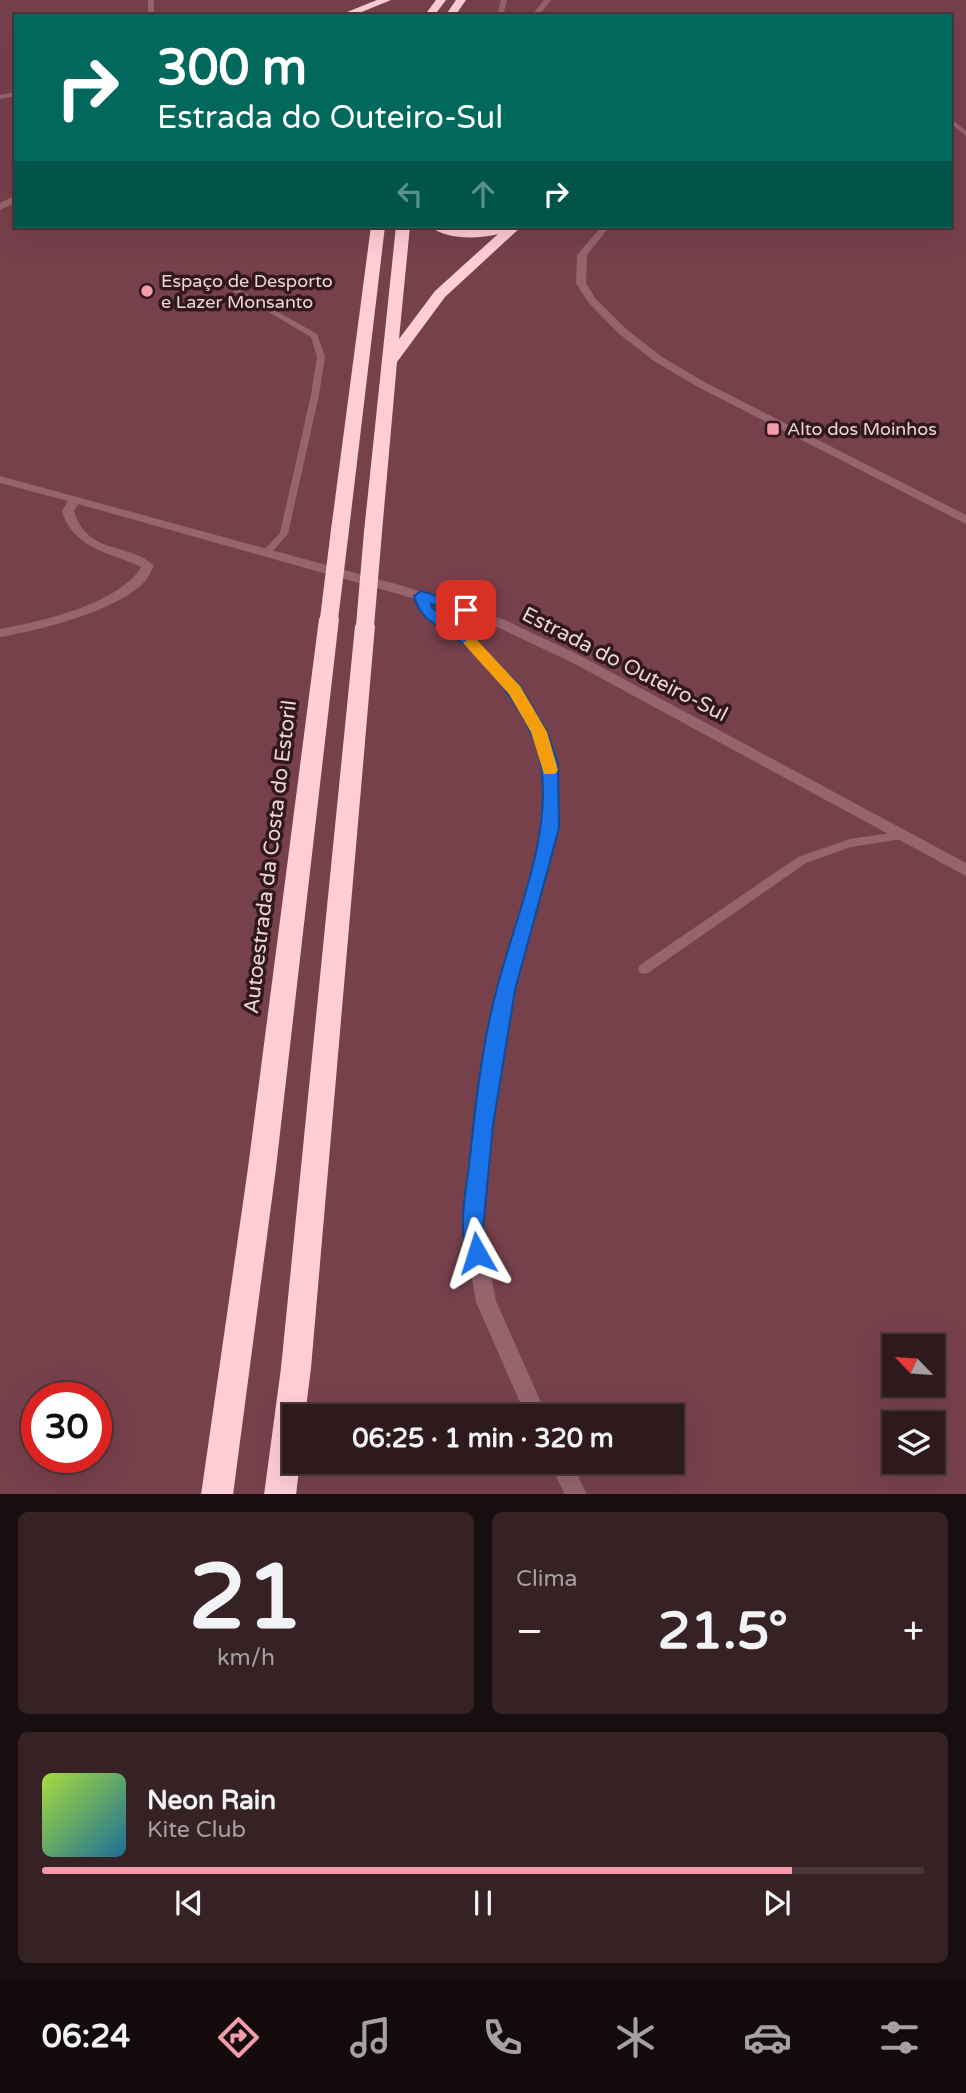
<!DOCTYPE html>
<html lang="pt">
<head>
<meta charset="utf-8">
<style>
	body { margin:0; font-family:"Varela Round",sans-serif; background:#362225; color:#f1f3f6; height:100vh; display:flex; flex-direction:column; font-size:26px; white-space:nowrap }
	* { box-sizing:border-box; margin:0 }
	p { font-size:23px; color:#a7a0a3 }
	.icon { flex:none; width:38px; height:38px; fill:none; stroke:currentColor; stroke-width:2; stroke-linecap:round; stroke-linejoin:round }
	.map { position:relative; height:1494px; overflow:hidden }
	.sheet { display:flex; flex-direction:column; gap:18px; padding:18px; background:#190e0f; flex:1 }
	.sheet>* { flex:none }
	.guide { position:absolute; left:14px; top:14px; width:938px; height:214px; border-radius:0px; box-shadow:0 7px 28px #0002,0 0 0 2px #49383b; background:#00695c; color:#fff; overflow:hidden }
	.needle { width:46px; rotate:295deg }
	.controls { position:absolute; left:882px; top:1334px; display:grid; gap:14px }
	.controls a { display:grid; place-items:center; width:63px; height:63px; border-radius:0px; background:#2e191c; box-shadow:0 7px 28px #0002,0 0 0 2px #49383b; font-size:35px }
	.speed { position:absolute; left:21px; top:1382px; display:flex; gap:14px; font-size:35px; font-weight:700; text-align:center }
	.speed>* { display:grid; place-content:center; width:91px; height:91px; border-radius:50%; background:#2e191c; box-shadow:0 7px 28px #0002,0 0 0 2px #49383b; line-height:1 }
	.speed .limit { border:10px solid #d22; background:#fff; color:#111 }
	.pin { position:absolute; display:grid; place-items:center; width:60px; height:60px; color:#fff; margin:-30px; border-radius:14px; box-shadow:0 4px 10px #0006 }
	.me { position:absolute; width:77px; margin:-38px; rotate:354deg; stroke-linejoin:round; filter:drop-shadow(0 0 5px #0008) }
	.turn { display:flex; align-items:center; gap:24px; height:147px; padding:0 28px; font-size:32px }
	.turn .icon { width:91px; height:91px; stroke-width:2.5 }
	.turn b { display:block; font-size:49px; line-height:60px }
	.lanes { display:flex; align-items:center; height:66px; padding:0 28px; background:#0003; justify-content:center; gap:35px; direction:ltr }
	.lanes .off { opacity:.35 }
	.big { font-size:52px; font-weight:800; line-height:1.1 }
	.sheet .tile { flex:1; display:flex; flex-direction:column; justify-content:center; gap:10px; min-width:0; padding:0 24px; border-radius:10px; background:#362225 }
	.sheet .dial { align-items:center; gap:0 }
	.dial b { font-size:91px; line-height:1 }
	.song { display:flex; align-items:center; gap:21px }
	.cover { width:84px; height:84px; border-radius:10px; background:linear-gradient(135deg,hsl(80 70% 55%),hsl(200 70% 35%)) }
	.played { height:7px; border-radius:4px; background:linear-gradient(90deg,#f39aab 85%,#49383b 85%) }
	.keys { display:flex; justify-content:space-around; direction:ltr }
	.heat { display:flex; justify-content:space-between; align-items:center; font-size:38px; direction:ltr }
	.sheet .tiles { flex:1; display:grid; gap:18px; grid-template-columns:1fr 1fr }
	.tile:last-child { grid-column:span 2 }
	.trip { position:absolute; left:282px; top:1404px; width:402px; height:70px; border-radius:0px; background:#2e191c; box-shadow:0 7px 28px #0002,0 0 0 2px #49383b; font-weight:800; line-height:70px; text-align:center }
	.dock { display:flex; height:112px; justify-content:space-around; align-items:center; background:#120a0b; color:#a7a0a3 }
	.dock .icon { width:49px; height:49px }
	.dock .active { color:#f39aab }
	.dock b { font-size:32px; color:#f1f3f6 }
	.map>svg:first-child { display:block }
	.green { fill:#77414c; fill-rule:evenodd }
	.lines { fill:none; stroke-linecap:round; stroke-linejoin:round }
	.pedestrian { fill:#95656d; fill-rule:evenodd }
	.minor { fill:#95656d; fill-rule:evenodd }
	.tertiary { fill:#95656d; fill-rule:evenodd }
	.motorway { fill:#fecdd5; fill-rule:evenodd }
	.motorway-bridge { stroke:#fecdd5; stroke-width:18 }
	.route { fill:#1a73e8; stroke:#114b97; stroke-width:2 }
	.slow { fill:#f59e0b }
	.poi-dot { fill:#f39aab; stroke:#32171d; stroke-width:2.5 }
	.labels { text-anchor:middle; stroke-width:7; stroke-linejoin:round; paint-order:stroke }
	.far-poi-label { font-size:18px; fill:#e9d5d8; stroke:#32171d; text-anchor:start }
	.street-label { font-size:21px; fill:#e9d5d8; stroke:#32171d }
</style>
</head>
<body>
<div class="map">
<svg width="966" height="1495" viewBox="0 0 966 1495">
	<rect width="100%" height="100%" fill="#3d2126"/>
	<path class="green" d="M0,0H966V1494H0ZM16,16H950V226H16ZM894,1346H933V1384H894ZM37,1398H96V1458H37ZM294,1416H672V1461H294ZM894,1423H933V1461H894Z"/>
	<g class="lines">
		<path class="pedestrian" d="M950,118L966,131V136L950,123Z
			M219,281H223L317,334L325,357L319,395L288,534L270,554L267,555L262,552L280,533L311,395L317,357L311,337L219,283Z
			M904,831L908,832L910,835L908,838L851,847L806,863L648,973L644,974L640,973L638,969L640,965L798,857L850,839Z"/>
		<path class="minor" d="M501,0H507L503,16H497Z
			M0,476L403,586L505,620L583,657L966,863V876L573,663L495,626L430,604L432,609L469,633L519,687L546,731L557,764V828L513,991L492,1125L482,1229L496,1301L547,1416H526L476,1302L464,1229L474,1125L497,991L543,828V764L532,732L509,693L459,639L422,614L416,599L78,504L74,511C87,556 131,542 154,566C151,571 149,576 146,580C121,610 38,631 0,637V629C40,622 119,604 141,567C110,552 73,549 62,511L68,501L0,483Z
			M549,1461H571L587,1495H565Z"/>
		<path class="tertiary" d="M148,0H154V16H148Z
			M544,0H551L538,16H531Z
			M16,92V96L0,99V95Z
			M16,195V202L0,210V203Z
			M602,226H610L587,255L586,283L595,298L626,329L662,357L706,383L966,515V524L698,387L654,361L618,333L588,302L576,283L577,255Z"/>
		<path class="motorway" d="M377,0H391L352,16H337Z
			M436,0H446L434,16H424Z
			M456,0H466L455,16H445Z
			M371,226H385L349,530L340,536L331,530Z
			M396,226H410L399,339L435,291L498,234C478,239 445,240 430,226L472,229L522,226L445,297L397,362L382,532L373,538L364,532Z
			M329,613L336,614L339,619L276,1168L233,1495H201L248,1168L319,619L322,614Z
			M365,619L372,621L375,626L311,1368L305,1416H294V1461H300L296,1495H264L281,1368L355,626L358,621Z"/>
		<path class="motorway-bridge" d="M329,619L340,530
			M365,626L373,532"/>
	</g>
	<path class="route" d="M421,591L471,606L473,610L471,613L466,614L431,604L432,608L469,633L520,686L547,732L558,764L559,828L515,990L493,1125L483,1229L488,1253L485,1261L477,1264L470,1261C457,1231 465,1198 469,1166C475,1109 482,1043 497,988C515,918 552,838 541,765C535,724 490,663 457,639C436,622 422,623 414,596Z"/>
	<path class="slow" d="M470,638L476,639L520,686L547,732L558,770L555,774H544L531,732L509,694L463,643Z"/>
	<g class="poi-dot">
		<circle cx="147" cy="291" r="7"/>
		<rect x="766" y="422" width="14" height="14" rx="3.5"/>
	</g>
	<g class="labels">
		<g class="far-poi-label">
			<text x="161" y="287">Espaço de Desporto<tspan x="161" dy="21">e Lazer Monsanto</tspan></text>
			<text x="787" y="435">Alto dos Moinhos</text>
		</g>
		<g class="street-label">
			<text transform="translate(625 664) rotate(27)" y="7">Estrada do Outeiro-Sul</text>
			<text transform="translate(270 857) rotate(-83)" y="7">Autoestrada da Costa do Estoril</text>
		</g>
	</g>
</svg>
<div class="controls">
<a><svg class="needle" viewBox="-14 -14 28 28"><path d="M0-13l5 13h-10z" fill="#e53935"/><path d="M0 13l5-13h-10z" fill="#a7a0a3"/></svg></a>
<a><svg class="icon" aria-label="layers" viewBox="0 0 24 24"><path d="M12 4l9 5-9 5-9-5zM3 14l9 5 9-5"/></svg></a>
</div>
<div class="speed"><div class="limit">30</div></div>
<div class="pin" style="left:466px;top:610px;background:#d93025"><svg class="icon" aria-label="arrive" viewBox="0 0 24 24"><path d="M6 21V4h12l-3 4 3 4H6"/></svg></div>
<svg class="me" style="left:477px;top:1253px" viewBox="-20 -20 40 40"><path d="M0-17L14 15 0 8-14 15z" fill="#1a73e8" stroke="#fff" stroke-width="4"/></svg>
<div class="trip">06:25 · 1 min · 320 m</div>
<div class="guide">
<div class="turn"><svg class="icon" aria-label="right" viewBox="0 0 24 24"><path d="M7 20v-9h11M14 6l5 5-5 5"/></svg><div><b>300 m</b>Estrada do Outeiro-Sul</div></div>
<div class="lanes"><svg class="icon off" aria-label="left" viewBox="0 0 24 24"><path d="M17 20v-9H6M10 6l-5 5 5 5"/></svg><svg class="icon off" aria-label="ahead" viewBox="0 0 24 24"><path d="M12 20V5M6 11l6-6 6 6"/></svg><svg class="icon" aria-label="right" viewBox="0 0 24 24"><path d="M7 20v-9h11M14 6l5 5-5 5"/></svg></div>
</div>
</div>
<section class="sheet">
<div class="tiles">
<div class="tile dial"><b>21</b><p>km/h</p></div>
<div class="tile"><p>Clima</p>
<div class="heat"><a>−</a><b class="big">21.5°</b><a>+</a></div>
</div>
<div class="tile">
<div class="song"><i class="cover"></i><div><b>Neon Rain</b><p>Kite Club</p></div></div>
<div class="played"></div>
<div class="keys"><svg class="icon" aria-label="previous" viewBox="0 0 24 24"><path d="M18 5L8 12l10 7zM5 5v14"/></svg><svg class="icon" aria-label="pause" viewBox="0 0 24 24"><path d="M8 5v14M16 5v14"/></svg><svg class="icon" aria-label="next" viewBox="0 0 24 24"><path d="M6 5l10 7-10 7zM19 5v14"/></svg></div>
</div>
</div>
</section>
<nav class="dock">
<b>06:24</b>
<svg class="icon active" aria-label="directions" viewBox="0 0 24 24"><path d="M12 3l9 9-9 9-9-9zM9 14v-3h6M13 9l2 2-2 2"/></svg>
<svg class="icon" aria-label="music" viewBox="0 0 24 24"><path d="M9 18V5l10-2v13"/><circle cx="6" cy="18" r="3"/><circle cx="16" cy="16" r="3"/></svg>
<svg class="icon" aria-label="phone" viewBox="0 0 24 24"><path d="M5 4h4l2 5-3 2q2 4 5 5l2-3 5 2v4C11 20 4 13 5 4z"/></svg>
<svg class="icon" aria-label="climate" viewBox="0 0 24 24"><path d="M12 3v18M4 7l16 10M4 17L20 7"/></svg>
<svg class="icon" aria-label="car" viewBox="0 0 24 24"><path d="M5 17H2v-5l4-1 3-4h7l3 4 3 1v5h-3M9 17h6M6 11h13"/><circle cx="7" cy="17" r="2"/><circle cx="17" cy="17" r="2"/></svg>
<svg class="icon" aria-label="filters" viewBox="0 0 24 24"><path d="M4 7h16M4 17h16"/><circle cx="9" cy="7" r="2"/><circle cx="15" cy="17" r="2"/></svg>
</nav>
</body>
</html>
